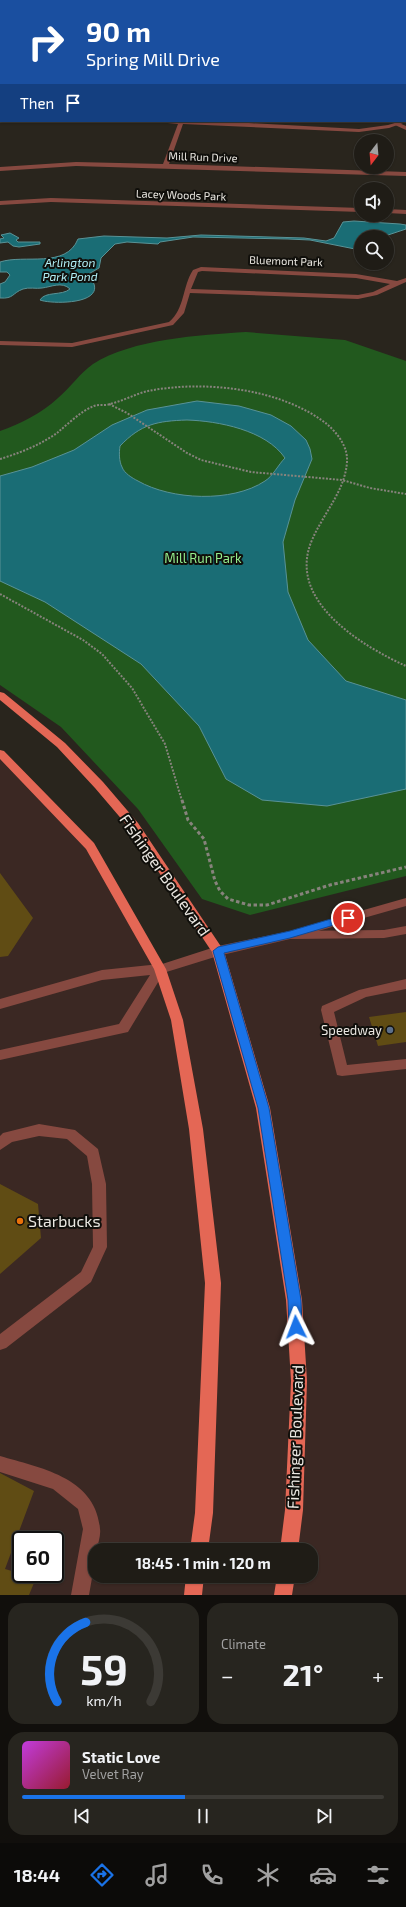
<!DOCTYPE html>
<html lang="en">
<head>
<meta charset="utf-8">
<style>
	body { margin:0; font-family:"Exo 2",sans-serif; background:#27251f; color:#f1f3f6; height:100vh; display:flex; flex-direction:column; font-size:15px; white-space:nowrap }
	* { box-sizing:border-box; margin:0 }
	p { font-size:13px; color:#a1a1a1 }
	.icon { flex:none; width:22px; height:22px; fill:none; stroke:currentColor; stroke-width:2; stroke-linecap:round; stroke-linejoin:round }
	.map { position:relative; height:1595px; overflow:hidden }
	.sheet { display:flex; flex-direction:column; gap:8px; padding:8px; background:#110f0c; flex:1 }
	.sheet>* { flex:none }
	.hud { position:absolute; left:0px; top:0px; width:406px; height:122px; box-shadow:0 1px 3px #0004,0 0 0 1px #3c3a35; background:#1a4fa0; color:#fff; overflow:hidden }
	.needle { width:26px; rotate:196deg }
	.buttons { position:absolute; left:354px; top:134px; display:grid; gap:8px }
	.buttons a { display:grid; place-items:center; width:40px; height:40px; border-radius:50%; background:#1f1c16; box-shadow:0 1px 3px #0004,0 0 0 1px #3c3a35; font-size:20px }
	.speed { position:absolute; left:12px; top:1531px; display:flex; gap:8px; font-size:20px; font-weight:700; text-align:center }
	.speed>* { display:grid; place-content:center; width:52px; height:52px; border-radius:50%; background:#1f1c16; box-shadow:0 1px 3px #0004,0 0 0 1px #3c3a35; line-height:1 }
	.speed .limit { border:2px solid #111; border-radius:6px; background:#fff; color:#111 }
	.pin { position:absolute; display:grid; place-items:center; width:34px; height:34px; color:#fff; margin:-17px; border:2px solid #fff; border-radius:50%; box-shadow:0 1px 4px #0007 }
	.me { position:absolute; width:44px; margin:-22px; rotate:357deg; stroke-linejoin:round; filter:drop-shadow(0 0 3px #0008) }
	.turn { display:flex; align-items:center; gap:14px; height:84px; padding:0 20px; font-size:18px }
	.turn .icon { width:52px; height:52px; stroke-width:2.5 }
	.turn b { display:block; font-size:28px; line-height:34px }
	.then { display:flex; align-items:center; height:38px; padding:0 20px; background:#0003; gap:8px; font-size:15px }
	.big { font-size:30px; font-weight:700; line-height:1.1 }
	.sheet .tile { flex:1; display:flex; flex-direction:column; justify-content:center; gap:6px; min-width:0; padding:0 14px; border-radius:16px; background:#27251f }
	.sheet .dial { align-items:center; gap:0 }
	.dial svg { height:104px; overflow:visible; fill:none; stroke:#3c3a35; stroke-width:7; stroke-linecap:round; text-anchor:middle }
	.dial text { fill:#f1f3f6; stroke:none }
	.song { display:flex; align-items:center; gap:12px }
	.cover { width:48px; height:48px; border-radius:6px; background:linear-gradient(135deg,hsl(290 70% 55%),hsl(350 70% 35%)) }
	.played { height:4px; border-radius:2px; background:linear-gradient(90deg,#1a73e8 45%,#3c3a35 45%) }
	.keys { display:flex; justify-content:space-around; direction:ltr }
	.heat { display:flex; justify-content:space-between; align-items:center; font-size:22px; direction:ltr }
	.sheet .tiles { flex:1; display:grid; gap:8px; grid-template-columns:1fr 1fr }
	.tile:last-child { grid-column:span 2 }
	.trip { position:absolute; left:88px; top:1543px; width:230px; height:40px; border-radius:16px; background:#1f1c16; box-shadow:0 1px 3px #0004,0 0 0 1px #3c3a35; font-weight:700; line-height:40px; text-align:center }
	.tab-bar { display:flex; height:64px; justify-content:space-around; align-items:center; background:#0c0b09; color:#a1a1a1 }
	.tab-bar .icon { width:28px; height:28px }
	.tab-bar .current { color:#1a73e8 }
	.tab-bar b { font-size:18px; color:#f1f3f6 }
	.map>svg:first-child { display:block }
	.commercial { fill:#3b2823; fill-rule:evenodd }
	.green { fill:#22591e }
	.water { fill:#1a6d75; stroke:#599296; fill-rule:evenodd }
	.building { fill:#604c14 }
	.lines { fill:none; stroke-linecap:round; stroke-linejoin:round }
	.path-far1 { stroke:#87837c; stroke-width:2; stroke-dasharray:2 1.5; stroke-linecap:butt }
	.path { stroke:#87837c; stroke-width:3; stroke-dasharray:3.5 2.5; stroke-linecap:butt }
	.service { fill:#864940; fill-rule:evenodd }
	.minor { fill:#864940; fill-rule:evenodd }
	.primary { fill:#e46755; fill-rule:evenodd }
	.route { fill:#1a73e8; stroke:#114b97 }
	.service-dot { fill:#5c6f8a; stroke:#100f0b; stroke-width:1.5 }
	.food-dot { fill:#e8710a; stroke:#100f0b; stroke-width:1.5 }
	.labels { text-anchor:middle; stroke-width:4; stroke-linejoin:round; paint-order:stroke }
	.far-street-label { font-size:11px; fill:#ebe8e2; stroke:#100f0b }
	.far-water-label { font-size:12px; font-style:italic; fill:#b1eff6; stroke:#100f0b }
	.park-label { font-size:13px; fill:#96ef8e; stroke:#100f0b }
	.poi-label { font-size:13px; fill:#ebe8e2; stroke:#100f0b; text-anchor:end }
	.near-street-label { font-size:16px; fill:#ebe8e2; stroke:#100f0b }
	.near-poi-label { font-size:16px; fill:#ebe8e2; stroke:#100f0b; text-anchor:start }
</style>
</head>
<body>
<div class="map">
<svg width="406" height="1595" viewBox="0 0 406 1595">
	<rect width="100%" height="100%" fill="#29251d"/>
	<path class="commercial" d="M0,753L90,846L160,969L406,902V1595H0ZM21,1540H55V1574H21ZM95,1550H311V1576H95Z"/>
	<path class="green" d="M246,332L345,340L406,361V876L250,915L202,899L138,809L61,727L0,685V431C20,424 42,413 58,398C70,388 80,373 93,364C132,339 200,335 246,332Z"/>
	<path class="water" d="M354,221L400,224L406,225V229L382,237H361V248L355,249L310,240L288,239L193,237L160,242L158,244L127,242L115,244L101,258L99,268L85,276C87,278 93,281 94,284C101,305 50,304 40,300C45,291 62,296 70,289C62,281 51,287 42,288C36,289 29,287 23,289C12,293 14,299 0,298V284L5,282L10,275L7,272H0V262C24,254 66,269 78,239L104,236L167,238L201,235L304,238L326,241L334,238L343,222Z
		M10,233L19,238L16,240L18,242H40V244L19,247L13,246L8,242L0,243V239L4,238L1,235Z
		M197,401L239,406L271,415L291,426L306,440L310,449L312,459L295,500L283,542L288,592L308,640L346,681L406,700V789L327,806L262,800L226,779L199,726L141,664L45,602L0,581V476L32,467L74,450L112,425L147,410ZM187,420C218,421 266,430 285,458C278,465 273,476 265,481C232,503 171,500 138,481C132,478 124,473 122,467C119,461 119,453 120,446C141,424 157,421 187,420Z"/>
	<path class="building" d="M0,873L33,918L8,956L0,957Z
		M406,1012V1042L378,1046L369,1017Z
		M0,1184L38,1204L41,1238L0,1274Z
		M0,1473L34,1491L5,1569L36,1578L29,1595H0Z"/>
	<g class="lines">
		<path class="path-far1" d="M109,404L127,413L187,453L201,460L251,472L342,480L370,488L406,494
			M0,459C20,453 40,445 57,433C68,424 81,411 94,406C99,404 105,406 110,404C123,401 135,394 148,391C204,380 282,388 328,425C338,434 348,447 347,462C345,491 323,514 312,540C286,600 360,645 406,666
			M0,594L83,640L102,654L132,688L165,744L182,801"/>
		<path class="path" d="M182,800L188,820L204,839L215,881L220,891L228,899L249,905H267L330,885L406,867"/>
		<path class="service" d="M397,122L406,126V130L395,125Z
			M51,198L361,208V212L51,202L0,205V201Z
			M387,209L406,210V214L387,213Z
			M201,267L356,274L397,281L406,278V282L377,295L358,299L190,293L184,313L173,325L72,347L0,345V341L72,343L169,322C185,309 182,287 193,270ZM202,271L356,278L390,284L373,292L358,295L191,289L198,272Z
			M406,926V934L384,938L291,939L287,938L285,935L287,932L291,931L384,930Z
			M160,964L164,966L166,969L128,1032L0,1060V1050L119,1024L150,975L102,980L0,1009V999L102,970Z
			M406,979V989L366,997L334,1012L347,1065L406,1059V1069L342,1076L337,1075L321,1010L322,1006L359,990Z
			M39,1124L75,1130L98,1149L106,1184L107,1247L91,1282L6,1348L0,1350V1334L81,1272L93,1247L92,1184L87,1156L67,1139L39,1136L12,1142L0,1150V1136L3,1133Z
			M0,1456C40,1468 96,1477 100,1529C101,1535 98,1543 97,1550H95V1561L89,1595H71L83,1529L78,1509L53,1489L0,1472Z"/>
		<path class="minor" d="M0,6H1V8H0Z
			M405,16H406V18H405Z
			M0,54H1V56H0Z
			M405,61H406V63H405Z
			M0,87H1V91H0Z
			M405,96L406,97V101L405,100Z
			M0,113H1V117H0Z
			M405,120L406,122L389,128L359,132L183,124L169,164L406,172V176L76,166L0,171V167L76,162L163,164L178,124L147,121L249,123L359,129L388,125Z
			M11,121H77L74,123H14Z
			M406,898V906L290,939L218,956L160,974L156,972L154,969L156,966L218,946L290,931Z"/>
		<path class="primary" d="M0,692L4,693L65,743L103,782L138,823L224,951L270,1108L302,1300L307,1381L303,1510L298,1550H280L285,1510L291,1381L286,1300L256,1108L212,952L130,829L95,788L57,747L0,700Z
			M0,750L4,751L94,843L166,969L183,1020L203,1129L221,1283L213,1513L208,1550H190L195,1513L205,1283L189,1129L171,1020L154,969L86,849L0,759Z
			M186,1576H204L202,1595H184Z
			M277,1576H295L292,1595H274Z"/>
	</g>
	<path class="route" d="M348,914L353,918L351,920L290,938L224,953L269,1108L301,1300L302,1327L300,1331L296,1333L291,1331L289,1327L288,1300L258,1108L213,951L218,947L290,931Z"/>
	<circle class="service-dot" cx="390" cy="1030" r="4"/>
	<circle class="food-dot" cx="20" cy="1221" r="4"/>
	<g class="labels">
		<g class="far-street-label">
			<text transform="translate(203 157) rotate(2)" y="4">Mill Run Drive</text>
			<text transform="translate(181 195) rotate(2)" y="4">Lacey Woods Park</text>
			<text transform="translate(286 261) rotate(2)" y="4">Bluemont Park</text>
		</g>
		<g class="far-water-label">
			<text x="70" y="267">Arlington<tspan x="70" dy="14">Park Pond</tspan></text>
		</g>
		<g class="park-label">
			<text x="203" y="563">Mill Run Park</text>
		</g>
		<g class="poi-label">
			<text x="382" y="1035">Speedway</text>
		</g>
		<g class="near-street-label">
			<text transform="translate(165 875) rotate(55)" y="6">Fishinger Boulevard</text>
			<text transform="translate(295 1437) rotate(-88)" y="6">Fishinger Boulevard</text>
		</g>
		<g class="near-poi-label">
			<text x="28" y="1227">Starbucks</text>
		</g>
	</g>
</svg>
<div class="buttons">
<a><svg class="needle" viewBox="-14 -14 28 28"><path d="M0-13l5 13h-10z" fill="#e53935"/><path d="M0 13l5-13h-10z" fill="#a1a1a1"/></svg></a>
<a><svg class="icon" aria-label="sound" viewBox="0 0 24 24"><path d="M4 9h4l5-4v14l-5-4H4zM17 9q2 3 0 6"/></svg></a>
<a><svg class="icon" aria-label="search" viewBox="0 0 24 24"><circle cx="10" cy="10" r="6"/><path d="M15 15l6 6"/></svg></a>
</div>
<div class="speed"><div class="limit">60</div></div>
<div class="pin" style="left:348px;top:918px;background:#d93025"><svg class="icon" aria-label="arrive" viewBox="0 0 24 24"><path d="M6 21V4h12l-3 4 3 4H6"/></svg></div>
<svg class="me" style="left:296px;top:1327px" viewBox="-20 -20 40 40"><path d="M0-17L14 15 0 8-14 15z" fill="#1a73e8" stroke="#fff" stroke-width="4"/></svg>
<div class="trip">18:45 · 1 min · 120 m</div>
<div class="hud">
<div class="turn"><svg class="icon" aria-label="right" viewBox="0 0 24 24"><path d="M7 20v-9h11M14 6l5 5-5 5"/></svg><div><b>90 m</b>Spring Mill Drive</div></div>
<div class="then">Then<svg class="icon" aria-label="arrive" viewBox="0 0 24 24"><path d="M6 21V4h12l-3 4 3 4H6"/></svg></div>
</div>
</div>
<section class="sheet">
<div class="tiles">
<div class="tile dial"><svg viewBox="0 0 100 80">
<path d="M14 69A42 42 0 1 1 86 69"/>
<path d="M14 69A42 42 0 0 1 36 8" stroke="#1a73e8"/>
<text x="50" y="56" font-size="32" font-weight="700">59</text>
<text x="50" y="72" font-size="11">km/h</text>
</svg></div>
<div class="tile"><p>Climate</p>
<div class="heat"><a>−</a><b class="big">21°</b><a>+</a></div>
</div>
<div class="tile">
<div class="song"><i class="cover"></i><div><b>Static Love</b><p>Velvet Ray</p></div></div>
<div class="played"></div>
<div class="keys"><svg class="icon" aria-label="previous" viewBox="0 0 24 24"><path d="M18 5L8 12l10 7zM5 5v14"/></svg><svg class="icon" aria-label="pause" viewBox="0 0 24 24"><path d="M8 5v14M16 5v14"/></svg><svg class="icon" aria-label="next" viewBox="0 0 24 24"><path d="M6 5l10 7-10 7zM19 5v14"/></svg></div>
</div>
</div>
</section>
<nav class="tab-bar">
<b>18:44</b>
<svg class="icon current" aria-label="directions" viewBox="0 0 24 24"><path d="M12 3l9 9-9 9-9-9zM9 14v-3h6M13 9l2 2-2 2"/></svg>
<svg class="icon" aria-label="music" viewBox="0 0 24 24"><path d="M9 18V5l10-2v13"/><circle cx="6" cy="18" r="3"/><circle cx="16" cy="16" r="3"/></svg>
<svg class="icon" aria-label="phone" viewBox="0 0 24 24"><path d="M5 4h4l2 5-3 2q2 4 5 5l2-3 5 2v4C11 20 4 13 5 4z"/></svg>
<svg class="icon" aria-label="climate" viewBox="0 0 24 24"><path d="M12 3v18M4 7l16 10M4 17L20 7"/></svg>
<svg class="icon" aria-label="car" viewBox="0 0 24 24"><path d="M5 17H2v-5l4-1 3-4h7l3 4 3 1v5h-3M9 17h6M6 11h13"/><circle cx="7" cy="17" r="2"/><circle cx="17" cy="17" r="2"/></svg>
<svg class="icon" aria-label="filters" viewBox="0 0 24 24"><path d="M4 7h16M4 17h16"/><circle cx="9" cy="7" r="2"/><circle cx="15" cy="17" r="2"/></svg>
</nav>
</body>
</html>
